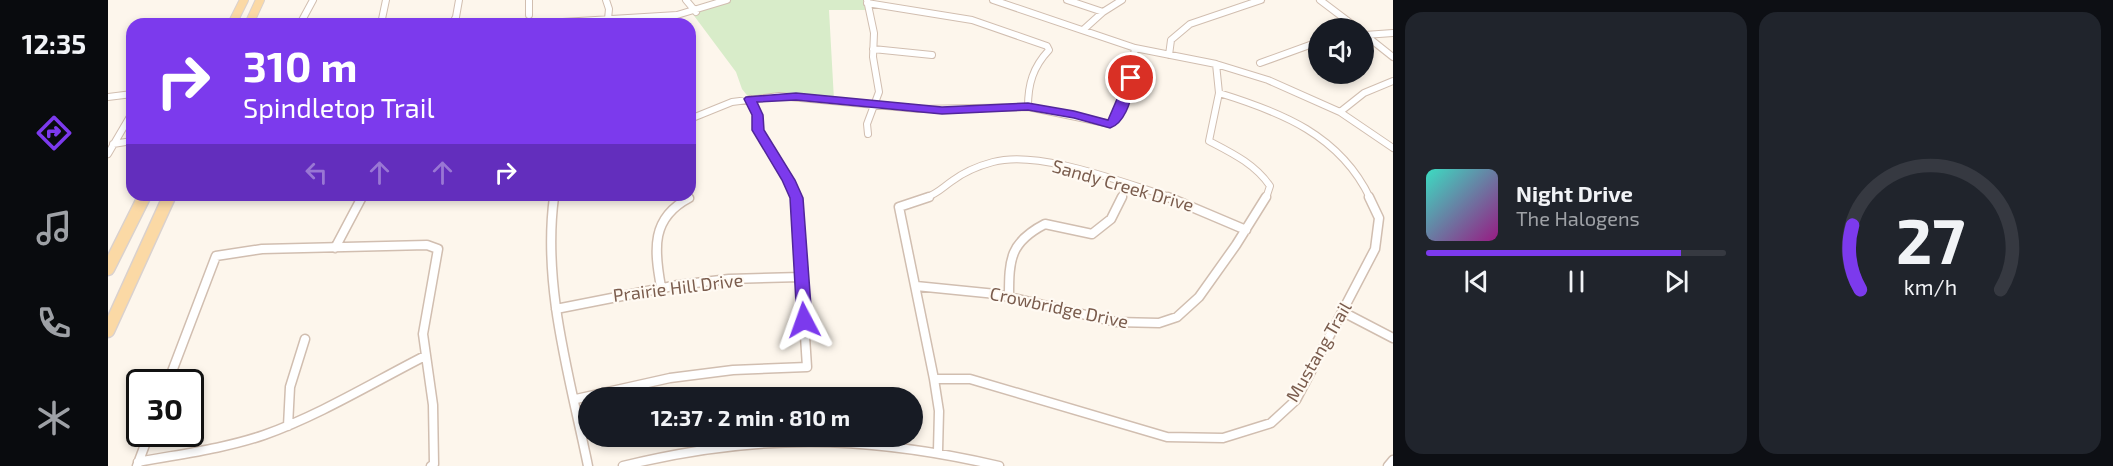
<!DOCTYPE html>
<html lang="en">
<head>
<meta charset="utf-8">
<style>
	body { margin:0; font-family:"Exo 2",sans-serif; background:#20242c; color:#f1f3f6; height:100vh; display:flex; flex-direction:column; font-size:22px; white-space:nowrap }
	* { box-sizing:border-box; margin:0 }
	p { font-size:20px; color:#9ea1a6 }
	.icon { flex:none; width:33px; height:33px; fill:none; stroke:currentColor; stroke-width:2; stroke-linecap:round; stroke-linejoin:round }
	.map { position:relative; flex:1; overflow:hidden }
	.details { display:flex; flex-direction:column; gap:12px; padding:12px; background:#0d0f14; width:720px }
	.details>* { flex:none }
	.guide { position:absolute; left:18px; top:18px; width:570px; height:183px; border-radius:18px; box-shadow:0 3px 9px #0003; background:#7c3aed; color:#fff; overflow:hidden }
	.buttons { position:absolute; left:1200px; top:18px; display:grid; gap:12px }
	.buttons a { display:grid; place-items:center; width:66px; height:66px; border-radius:50%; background:#171b24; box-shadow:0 3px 9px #0003; font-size:30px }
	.speed { position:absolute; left:18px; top:369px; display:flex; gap:12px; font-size:30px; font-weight:700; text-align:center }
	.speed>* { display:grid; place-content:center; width:78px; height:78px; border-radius:50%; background:#171b24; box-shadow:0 3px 9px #0003; line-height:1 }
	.speed .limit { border:3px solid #111; border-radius:9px; background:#fff; color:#111 }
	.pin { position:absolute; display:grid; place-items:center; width:51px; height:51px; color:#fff; margin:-26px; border:3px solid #fff; border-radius:50%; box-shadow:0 2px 6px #0007 }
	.me { position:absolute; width:66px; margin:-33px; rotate:356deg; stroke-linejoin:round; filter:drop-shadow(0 0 4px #0008) }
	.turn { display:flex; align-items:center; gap:21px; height:126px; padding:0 18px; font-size:27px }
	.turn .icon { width:78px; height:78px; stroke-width:2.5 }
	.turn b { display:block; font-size:42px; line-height:51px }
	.lanes { display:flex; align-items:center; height:57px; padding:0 18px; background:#0003; justify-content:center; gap:30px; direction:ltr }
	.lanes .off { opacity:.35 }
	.details .widget { flex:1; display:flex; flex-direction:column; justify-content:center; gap:9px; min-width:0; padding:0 21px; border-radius:18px; background:#20242c }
	.details .dial { align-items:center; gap:0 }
	.dial svg { height:156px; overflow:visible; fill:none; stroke:#363941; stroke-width:7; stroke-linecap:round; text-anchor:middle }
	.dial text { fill:#f1f3f6; stroke:none }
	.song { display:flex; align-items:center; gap:18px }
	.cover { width:72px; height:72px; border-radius:9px; background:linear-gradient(135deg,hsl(170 70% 55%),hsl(310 70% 35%)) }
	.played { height:6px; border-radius:3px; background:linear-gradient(90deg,#7c3aed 85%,#363941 85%) }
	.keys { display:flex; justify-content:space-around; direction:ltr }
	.details .tiles { flex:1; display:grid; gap:12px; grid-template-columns:repeat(2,1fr) }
	.trip { position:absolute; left:470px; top:387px; width:345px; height:60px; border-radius:30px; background:#171b24; box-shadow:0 3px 9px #0003; font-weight:700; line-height:60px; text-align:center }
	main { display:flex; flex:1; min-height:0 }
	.tab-bar { display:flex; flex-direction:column; width:108px; justify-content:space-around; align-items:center; background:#090b0e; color:#9ea1a6 }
	.tab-bar .icon { width:42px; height:42px }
	.tab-bar .on { color:#7c3aed }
	.tab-bar b { font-size:27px; color:#f1f3f6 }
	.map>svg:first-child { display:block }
	.green { fill:#d8ecc9 }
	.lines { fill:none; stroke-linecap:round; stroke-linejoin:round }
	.minor-far1-casing { stroke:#d1beb0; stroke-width:8 }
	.minor-casing { stroke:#d1beb0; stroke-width:11 }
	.major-far1-casing { stroke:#dad1cd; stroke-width:10 }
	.major-casing { stroke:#dad1cd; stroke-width:15 }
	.minor-far1 { stroke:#fff; stroke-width:6 }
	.minor { stroke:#fff; stroke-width:8 }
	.major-far1 { stroke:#fbd9a5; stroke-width:8 }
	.major { stroke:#fbd9a5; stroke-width:12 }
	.route { fill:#7c3aed; stroke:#51269a; stroke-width:1.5 }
	.labels { text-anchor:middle; stroke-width:4.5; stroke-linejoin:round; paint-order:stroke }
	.street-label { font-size:18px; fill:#7a5c4d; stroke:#fffaf3 }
</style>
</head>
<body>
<main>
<nav class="tab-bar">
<b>12:35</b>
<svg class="icon on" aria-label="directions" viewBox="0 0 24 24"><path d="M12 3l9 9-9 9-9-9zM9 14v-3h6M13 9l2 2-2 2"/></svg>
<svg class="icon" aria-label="music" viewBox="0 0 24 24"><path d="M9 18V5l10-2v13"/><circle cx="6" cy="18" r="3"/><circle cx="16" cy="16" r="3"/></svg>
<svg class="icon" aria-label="phone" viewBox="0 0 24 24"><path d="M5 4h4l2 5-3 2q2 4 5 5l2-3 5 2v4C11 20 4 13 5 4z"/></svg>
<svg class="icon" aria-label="climate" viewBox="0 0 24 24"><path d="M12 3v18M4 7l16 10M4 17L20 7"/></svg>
</nav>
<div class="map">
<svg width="1285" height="466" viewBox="0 0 1285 466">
	<rect width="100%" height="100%" fill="#fdf6ec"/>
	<path class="green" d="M619,0H759L760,10H721L726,100L688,96L642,99L634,89L628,72L584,13Z"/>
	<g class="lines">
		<defs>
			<path id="minor-far1" d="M421,0V15
				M498,0L501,9L500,19
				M578,0L588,12
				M759,0L766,33L765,57L771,92L759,124L760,134
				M885,0L1027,48L1108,64L1160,80L1232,112L1285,148
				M959,0L995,12
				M1212,0L1249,28
				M759,3L864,20L939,46L941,50C925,67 920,84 920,107
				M274,19L278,0
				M192,24L205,0
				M344,24L348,17L351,0
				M422,24L569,15L619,0
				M975,30L995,12L1014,0
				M1256,34L1285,57
				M1257,35L1285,33
				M765,49L824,55
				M1061,55L1063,40L1082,24L1153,0
				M1152,63L1210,42
				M1108,64L1111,93L1101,141C1124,153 1147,164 1162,186L1158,198
				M1111,93C1173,112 1232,135 1262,198
				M0,97L24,94
				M642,99L650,115V130L689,198
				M1232,112L1256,93L1285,81
				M582,119L624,102L671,96L810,109L920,107L1002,124C1022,106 1023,73 1027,48
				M5,144L24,141
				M0,154L24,113
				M253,198L255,195
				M446,198V195
				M817,198C829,194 834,188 844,181C856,172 870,166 885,162C932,149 1018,184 1065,198
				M1014,198L1017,185"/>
			<path id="minor" d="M446,197C434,286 462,378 480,466
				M821,197L791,207L826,379L831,411L830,451
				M1060,197L1138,230
				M227,248L254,197
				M808,286L888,294L1008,322L1051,323L1069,317L1091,297L1128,245L1158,197
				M553,287C546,249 543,218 581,198
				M901,296C901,259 902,242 937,224L984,234L1003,219L1014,197
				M448,309L570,285L621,279L693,277
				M1235,312L1285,338
				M826,379H862L1059,437L1115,438L1163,423L1188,400L1267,249L1271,218L1261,197
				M60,382L108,256L154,249L319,245L330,249L315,334L325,405L326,464L323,466
				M468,399L562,378L625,370L699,367L688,197
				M180,426L182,387L197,339
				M30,462C72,454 115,449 156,435C212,415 264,383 317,356
				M29,466L41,434
				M515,466C648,433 758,435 891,466
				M1280,466L1285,460"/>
			<path id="major-far1" d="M124,24L136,0
				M141,24L152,0
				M35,198L37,195
				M61,198L62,195"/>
			<path id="major" d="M0,269L36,197
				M0,331L61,197"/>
		</defs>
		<use href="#minor-far1" class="minor-far1-casing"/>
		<use href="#minor" class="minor-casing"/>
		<use href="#major-far1" class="major-far1-casing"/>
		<use href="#major" class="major-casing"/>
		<use href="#minor-far1" class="minor-far1"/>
		<use href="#minor" class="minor"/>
		<use href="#major-far1" class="major-far1"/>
		<use href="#major" class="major"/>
	</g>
	<path class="route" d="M1023,75L1029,78C1024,94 1019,123 1002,128L966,118L920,110L834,114L688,100L649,102L655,115L656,130L687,180L695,198L704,320L702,324L696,326L691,324L689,320L682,198L674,180L644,130V115L636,99L638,97L688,93L834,107L920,103L966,111L1000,120L1018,78Z"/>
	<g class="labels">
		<g class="street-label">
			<text transform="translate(1015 186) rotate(16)" y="6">Sandy Creek Drive</text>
			<text transform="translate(570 288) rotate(-7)" y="6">Prairie Hill Drive</text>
			<text transform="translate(951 308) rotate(12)" y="6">Crowbridge Drive</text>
			<text transform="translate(1211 352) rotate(-60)" y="6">Mustang Trail</text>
		</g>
	</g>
</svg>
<div class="buttons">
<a><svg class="icon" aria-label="sound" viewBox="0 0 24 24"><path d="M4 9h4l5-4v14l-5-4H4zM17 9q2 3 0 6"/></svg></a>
</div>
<div class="speed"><div class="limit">30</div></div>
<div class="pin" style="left:1023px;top:78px;background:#d93025"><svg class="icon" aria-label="arrive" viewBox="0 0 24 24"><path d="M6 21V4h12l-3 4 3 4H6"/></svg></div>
<svg class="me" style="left:696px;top:320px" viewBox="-20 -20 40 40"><path d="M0-17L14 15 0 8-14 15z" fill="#7c3aed" stroke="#fff" stroke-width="4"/></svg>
<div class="trip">12:37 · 2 min · 810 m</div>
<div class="guide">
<div class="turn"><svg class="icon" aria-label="right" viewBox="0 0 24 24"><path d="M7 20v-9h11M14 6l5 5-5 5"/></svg><div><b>310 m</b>Spindletop Trail</div></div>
<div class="lanes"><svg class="icon off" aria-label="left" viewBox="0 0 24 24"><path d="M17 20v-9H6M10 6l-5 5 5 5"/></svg><svg class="icon off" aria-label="ahead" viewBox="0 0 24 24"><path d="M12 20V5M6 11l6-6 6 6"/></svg><svg class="icon off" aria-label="ahead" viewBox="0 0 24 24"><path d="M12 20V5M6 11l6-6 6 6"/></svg><svg class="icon" aria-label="right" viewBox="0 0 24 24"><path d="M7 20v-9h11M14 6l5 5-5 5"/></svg></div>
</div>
</div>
<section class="details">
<div class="tiles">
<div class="widget">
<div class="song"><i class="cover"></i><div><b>Night Drive</b><p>The Halogens</p></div></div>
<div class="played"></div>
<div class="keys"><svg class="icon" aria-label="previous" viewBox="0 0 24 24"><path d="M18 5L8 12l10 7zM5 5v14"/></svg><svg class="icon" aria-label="pause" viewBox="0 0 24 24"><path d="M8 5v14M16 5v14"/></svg><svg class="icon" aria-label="next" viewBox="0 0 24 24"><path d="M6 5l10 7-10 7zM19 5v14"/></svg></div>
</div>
<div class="widget dial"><svg viewBox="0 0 100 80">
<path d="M14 69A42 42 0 1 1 86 69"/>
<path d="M14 69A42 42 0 0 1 10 36" stroke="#7c3aed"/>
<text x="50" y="56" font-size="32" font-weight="700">27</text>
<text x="50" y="72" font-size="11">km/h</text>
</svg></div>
</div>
</section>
</main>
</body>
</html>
